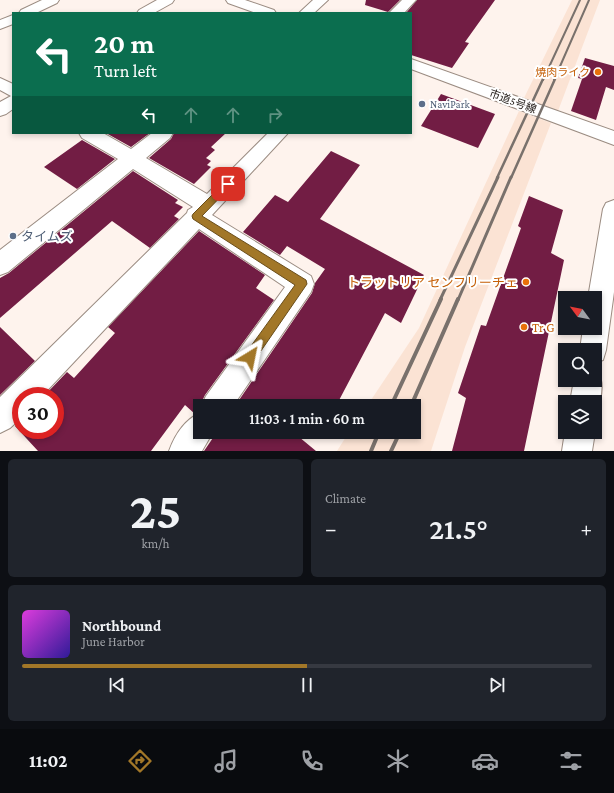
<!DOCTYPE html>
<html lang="en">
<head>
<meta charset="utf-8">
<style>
	body { margin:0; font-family:"Crimson Pro","Noto Sans JP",serif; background:#20242c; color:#f1f3f6; height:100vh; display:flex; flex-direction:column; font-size:15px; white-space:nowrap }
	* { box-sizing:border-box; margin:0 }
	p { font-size:13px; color:#9ea1a6 }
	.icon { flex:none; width:22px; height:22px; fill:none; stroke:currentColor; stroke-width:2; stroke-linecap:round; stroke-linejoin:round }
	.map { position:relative; height:451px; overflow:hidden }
	.drawer { display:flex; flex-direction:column; gap:8px; padding:8px; background:#0d0f14; flex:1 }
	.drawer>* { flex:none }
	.banner { position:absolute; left:12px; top:12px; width:400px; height:122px; border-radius:0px; box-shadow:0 2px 6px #0003; background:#0b6e4f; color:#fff; overflow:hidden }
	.needle { width:26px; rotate:302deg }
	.fabs { position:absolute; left:558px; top:291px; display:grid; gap:8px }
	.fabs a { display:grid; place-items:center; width:44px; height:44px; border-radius:0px; background:#171b24; box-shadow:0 2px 6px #0003; font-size:20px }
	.speed { position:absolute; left:12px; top:387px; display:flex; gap:8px; font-size:20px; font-weight:700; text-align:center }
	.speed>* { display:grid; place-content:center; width:52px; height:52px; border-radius:50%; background:#171b24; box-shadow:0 2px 6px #0003; line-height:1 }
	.speed .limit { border:6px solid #d22; background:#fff; color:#111 }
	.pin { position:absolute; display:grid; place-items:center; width:34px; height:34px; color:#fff; margin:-17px; border-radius:8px; box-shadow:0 2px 6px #0006 }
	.me { position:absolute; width:44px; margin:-22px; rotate:35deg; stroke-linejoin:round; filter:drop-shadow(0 0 3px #0008) }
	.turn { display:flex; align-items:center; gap:14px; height:84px; padding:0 16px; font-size:18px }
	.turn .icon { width:52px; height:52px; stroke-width:2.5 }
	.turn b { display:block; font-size:28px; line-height:34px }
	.lanes { display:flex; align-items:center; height:38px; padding:0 16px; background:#0003; justify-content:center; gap:20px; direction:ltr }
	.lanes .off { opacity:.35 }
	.big { font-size:30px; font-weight:600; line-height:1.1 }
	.drawer .card { flex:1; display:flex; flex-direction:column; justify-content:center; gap:6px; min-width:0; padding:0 14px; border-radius:6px; background:#20242c }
	.drawer .dial { align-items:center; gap:0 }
	.dial b { font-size:52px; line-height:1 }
	.song { display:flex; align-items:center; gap:12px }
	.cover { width:48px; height:48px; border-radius:6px; background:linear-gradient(135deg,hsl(300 70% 55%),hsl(250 70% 35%)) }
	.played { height:4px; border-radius:2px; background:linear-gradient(90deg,#a27728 50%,#363941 50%) }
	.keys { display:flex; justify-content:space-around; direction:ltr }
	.heat { display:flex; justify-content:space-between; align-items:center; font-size:22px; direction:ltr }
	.drawer .tiles { flex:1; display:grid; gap:8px; grid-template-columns:1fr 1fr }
	.card:last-child { grid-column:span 2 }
	.trip { position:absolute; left:193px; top:399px; width:228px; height:40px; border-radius:0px; background:#171b24; box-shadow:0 2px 6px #0003; font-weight:600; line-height:40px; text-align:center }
	.tabs { display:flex; height:64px; justify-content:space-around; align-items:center; background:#090b0e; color:#9ea1a6 }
	.tabs .icon { width:28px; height:28px }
	.tabs .current { color:#a27728 }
	.tabs b { font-size:18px; color:#f1f3f6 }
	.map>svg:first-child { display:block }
	.built { fill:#fbe3d4 }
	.building { fill:#721d44 }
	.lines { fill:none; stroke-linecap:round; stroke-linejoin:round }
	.minor-casing { stroke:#9b8c82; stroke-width:2 }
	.tertiary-casing { stroke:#9b8c82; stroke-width:2 }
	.primary-casing { stroke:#9b8c82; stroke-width:2 }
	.minor { fill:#fff; fill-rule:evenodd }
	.tertiary { fill:#fff; fill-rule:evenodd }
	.primary { fill:#fff; fill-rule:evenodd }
	.rail-far3 { stroke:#79716c; stroke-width:2 }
	.rail-far2 { stroke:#79716c; stroke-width:2.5 }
	.rail-far1 { stroke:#79716c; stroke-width:3 }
	.rail { stroke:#79716c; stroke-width:4 }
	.route { fill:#a27728; stroke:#694d1a }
	.food-dot { fill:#e8710a; stroke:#fff; stroke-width:1.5 }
	.service-dot { fill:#5c6f8a; stroke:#fff; stroke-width:1.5 }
	.labels { text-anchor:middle; stroke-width:4; stroke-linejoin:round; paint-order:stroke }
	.far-food-label { font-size:11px; fill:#c56008; stroke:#fff; text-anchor:end }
	.far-street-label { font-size:11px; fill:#27211d; stroke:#fff }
	.far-service-label { font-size:11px; fill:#4e5e75; stroke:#fff; text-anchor:start }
	.service-label { font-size:13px; fill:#4e5e75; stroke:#fff; text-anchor:start }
	.food-label { font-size:13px; fill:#c56008; stroke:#fff; text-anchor:end }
</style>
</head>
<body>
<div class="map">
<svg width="614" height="451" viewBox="0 0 614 451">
	<rect width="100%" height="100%" fill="#fef3ed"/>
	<path class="built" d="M572,0H600L558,111L524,98Z
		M519,111L551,123L465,347L431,451H337L349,432H414V406H367L419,328Z"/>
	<path class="building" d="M366,0H400L388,12L365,5Z
		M417,0H495L465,42L469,43L452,68L411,55V13H406Z
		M585,58L614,66V90L606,87L596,120L571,111L582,79L578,78Z
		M441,94L495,114L478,148L421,126Z
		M106,133H150L131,147Z
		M174,133H226L211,147L215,150L206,158L211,161L207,165L211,167L194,184L149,158L171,139Z
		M82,140L115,159L77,189L44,167Z
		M331,151L360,165L320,219L424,275L401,323L385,313L336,406H235L312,293L315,283L325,269L287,246L280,255L243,232L275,195L288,202Z
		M133,171L178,200L175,203L183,207L174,216L179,219L150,248L112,221L0,318V278L9,273Z
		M529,196L563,210L551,253L564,260L524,451H452L466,398L458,393L481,325L486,326L521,228L518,226Z
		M199,231L265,275L256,288L274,300L205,395L200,405V412L195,414L185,405L151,451H38L15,426L21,420V430H55V396H44L67,372L74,378L115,333L108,327Z
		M0,327L35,361L0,395Z
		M217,432H293L316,451H204Z"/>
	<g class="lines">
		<defs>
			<path id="minor" d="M42,0H59L57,3L36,13H19L21,10Z
				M157,0H174L172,3L154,13H137L139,10Z
				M313,0H328L314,13H299Z
				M402,0H416L404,13H389Z
				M13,15V24L0,29V20Z
				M0,78L13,84V109L6,114L0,116V102L11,96L0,90Z
				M79,133H103L131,149L152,133H173L170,138L146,158L207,194L268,133H288L212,215L311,276L314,284L311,292L233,406H201L206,396L285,287L199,229L42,396H21V418L10,428L0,433V397L187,213L188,210L193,207L133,169L8,272L0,275V250L118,159L82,138Z
				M200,413V432H213L202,451H169C175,435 184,420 200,413Z"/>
			<path id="tertiary" d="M226,0H245L274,10L276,13H256L228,3Z
				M411,59L614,131V145L411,69Z"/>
			<path id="primary" d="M614,200V292L606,350L603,360L595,363V350H580L583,328H595V298H588L603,209L606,203Z
				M595,369L598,370C604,384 602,399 595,412V402H570L574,380H595Z
				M565,432H595L592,451H562Z"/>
		</defs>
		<use href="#minor" class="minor-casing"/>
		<use href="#tertiary" class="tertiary-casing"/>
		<use href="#primary" class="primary-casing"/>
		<use href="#minor" class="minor"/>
		<use href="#tertiary" class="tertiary"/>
		<use href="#primary" class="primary"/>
		<path class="rail-far3" d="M543,80L580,0
			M554,80L589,0"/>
		<path class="rail-far2" d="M497,178L543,79
			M511,178L555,79"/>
		<path class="rail-far1" d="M440,300L498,177
			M458,300L511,177"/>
		<path class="rail" d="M391,406L441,299
			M411,406L458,299
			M371,451L379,432
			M391,451L400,432"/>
	</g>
	<path class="route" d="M228,181L231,182L232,184L231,186L202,216L306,280L307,284L254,361L250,363L246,361L245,357L246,353L295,285L193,219L192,216L193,214L225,182Z"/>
	<g class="food-dot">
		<circle cx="598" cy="72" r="4"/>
		<circle cx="526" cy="282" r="4"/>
		<circle cx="524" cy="327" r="4"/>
	</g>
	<g class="service-dot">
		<circle cx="422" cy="104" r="4"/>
		<circle cx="13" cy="236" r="4"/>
	</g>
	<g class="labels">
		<g class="far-food-label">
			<text x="590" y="76">焼肉ライク</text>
		</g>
		<g class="far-street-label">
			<text transform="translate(513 101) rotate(20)" y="4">市道5号線</text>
		</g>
		<g class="far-service-label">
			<text x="430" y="108">NaviPark</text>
		</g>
		<g class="service-label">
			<text x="21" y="241">タイムズ</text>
		</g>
		<g class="food-label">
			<text x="518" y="287">トラットリア センフリーチェ</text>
			<text x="532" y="332" text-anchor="start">Tr G</text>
		</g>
	</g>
</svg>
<div class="fabs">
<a><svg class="needle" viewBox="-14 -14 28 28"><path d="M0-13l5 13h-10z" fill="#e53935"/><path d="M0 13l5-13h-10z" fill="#9ea1a6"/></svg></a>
<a><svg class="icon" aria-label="search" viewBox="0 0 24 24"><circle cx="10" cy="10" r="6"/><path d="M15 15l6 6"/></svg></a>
<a><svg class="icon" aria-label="layers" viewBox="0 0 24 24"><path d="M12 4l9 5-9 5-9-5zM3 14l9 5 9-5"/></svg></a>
</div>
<div class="speed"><div class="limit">30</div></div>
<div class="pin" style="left:228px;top:184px;background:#d93025"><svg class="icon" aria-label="arrive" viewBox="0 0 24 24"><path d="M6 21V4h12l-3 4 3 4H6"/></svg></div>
<svg class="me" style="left:250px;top:357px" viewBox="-20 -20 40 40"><path d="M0-17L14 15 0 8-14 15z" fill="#a27728" stroke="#fff" stroke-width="4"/></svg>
<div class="trip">11:03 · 1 min · 60 m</div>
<div class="banner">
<div class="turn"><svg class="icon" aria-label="left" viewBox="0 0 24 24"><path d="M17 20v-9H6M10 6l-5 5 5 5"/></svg><div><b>20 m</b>Turn left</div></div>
<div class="lanes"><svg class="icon" aria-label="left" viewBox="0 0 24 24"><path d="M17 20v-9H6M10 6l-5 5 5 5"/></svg><svg class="icon off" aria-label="ahead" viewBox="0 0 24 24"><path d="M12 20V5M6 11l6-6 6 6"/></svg><svg class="icon off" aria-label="ahead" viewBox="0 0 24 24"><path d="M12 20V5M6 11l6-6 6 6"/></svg><svg class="icon off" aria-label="right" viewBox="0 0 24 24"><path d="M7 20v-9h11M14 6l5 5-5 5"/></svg></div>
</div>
</div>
<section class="drawer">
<div class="tiles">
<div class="card dial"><b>25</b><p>km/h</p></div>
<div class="card"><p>Climate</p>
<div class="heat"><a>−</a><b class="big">21.5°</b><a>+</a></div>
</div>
<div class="card">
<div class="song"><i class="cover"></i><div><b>Northbound</b><p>June Harbor</p></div></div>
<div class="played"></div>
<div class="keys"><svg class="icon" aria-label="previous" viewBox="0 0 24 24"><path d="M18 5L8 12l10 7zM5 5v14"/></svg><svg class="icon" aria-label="pause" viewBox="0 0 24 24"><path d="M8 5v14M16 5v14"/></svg><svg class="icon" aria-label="next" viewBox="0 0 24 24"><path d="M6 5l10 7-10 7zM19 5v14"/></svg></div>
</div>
</div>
</section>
<nav class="tabs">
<b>11:02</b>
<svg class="icon current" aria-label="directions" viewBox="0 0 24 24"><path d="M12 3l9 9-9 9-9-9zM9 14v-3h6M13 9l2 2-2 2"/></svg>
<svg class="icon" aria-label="music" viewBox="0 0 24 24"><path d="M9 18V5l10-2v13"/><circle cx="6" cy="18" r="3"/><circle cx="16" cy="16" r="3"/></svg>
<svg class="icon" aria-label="phone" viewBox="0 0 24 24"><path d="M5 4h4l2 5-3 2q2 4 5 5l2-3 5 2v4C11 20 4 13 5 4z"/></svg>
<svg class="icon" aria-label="climate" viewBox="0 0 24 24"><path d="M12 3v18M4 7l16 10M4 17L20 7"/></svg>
<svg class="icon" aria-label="car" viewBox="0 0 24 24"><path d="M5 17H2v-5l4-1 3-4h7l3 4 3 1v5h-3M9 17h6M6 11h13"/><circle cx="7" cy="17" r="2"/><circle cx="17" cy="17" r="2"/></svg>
<svg class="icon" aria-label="filters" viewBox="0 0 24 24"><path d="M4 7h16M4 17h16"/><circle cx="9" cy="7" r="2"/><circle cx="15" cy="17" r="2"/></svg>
</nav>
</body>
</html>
